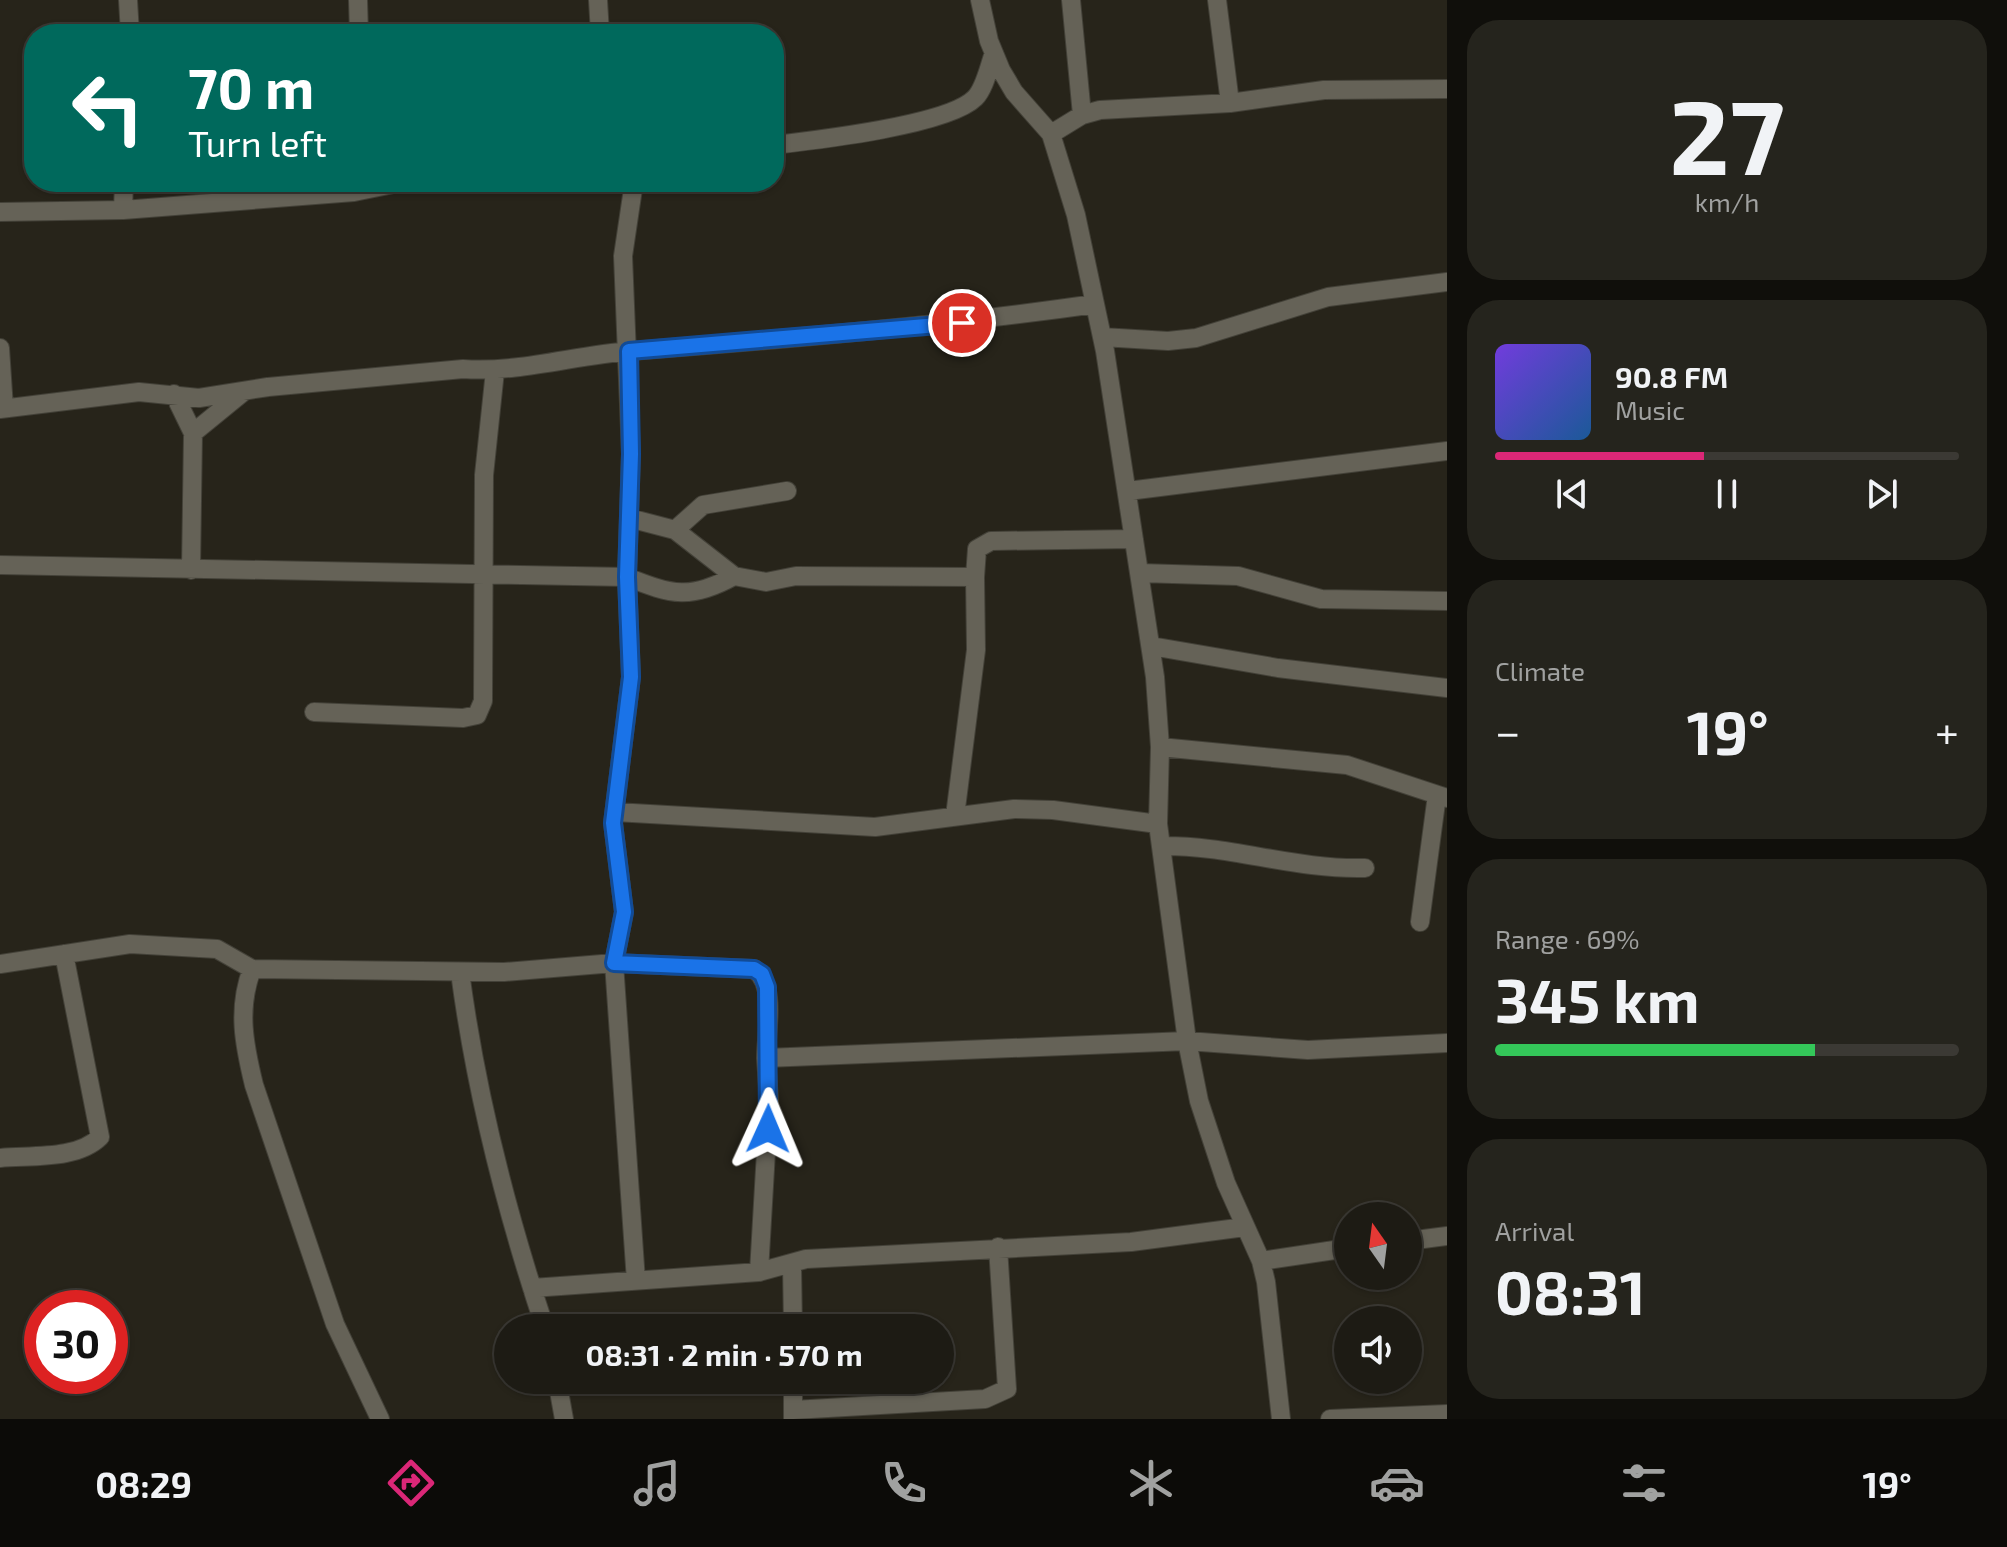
<!DOCTYPE html>
<html lang="en">
<head>
<meta charset="utf-8">
<style>
	body { margin:0; font-family:"Exo 2",sans-serif; background:#25241d; color:#f1f3f6; height:100vh; display:flex; flex-direction:column; font-size:30px; white-space:nowrap }
	* { box-sizing:border-box; margin:0 }
	p { font-size:26px; color:#a0a1a0 }
	.icon { flex:none; width:44px; height:44px; fill:none; stroke:currentColor; stroke-width:2; stroke-linecap:round; stroke-linejoin:round }
	.map { position:relative; flex:1; overflow:hidden }
	.sheet { display:flex; flex-direction:column; gap:20px; padding:20px; background:#100f0b; width:560px }
	.sheet>* { flex:none }
	.hud { position:absolute; left:24px; top:24px; width:760px; height:168px; border-radius:32px; box-shadow:0 2px 6px #0004,0 0 0 2px #3b3934; background:#00695c; color:#fff; overflow:hidden }
	.needle { width:52px; rotate:346deg }
	.fabs { position:absolute; left:1334px; top:1202px; display:grid; gap:16px }
	.fabs a { display:grid; place-items:center; width:88px; height:88px; border-radius:50%; background:#1d1b14; box-shadow:0 2px 6px #0004,0 0 0 2px #3b3934; font-size:40px }
	.speed { position:absolute; left:24px; top:1290px; display:flex; gap:16px; font-size:40px; font-weight:700; text-align:center }
	.speed>* { display:grid; place-content:center; width:104px; height:104px; border-radius:50%; background:#1d1b14; box-shadow:0 2px 6px #0004,0 0 0 2px #3b3934; line-height:1 }
	.speed .limit { border:12px solid #d22; background:#fff; color:#111 }
	.pin { position:absolute; display:grid; place-items:center; width:68px; height:68px; color:#fff; margin:-34px; border:4px solid #fff; border-radius:50%; box-shadow:0 2px 8px #0007 }
	.me { position:absolute; width:88px; margin:-44px; rotate:1deg; stroke-linejoin:round; filter:drop-shadow(0 0 6px #0008) }
	.turn { display:flex; align-items:center; gap:28px; height:168px; padding:0 32px; font-size:36px }
	.turn .icon { width:104px; height:104px; stroke-width:2.5 }
	.turn b { display:block; font-size:56px; line-height:68px }
	.big { font-size:60px; font-weight:700; line-height:1.1 }
	.sheet .card { flex:1; display:flex; flex-direction:column; justify-content:center; gap:12px; min-width:0; padding:0 28px; border-radius:32px; background:#25241d }
	.sheet .dial { align-items:center; gap:0 }
	.dial b { font-size:104px; line-height:1 }
	.song { display:flex; align-items:center; gap:24px }
	.cover { width:96px; height:96px; border-radius:12px; background:linear-gradient(135deg,hsl(260 70% 55%),hsl(210 70% 35%)) }
	.played { height:8px; border-radius:4px; background:linear-gradient(90deg,#db2777 45%,#3b3934 45%) }
	.keys { display:flex; justify-content:space-around; direction:ltr }
	.heat { display:flex; justify-content:space-between; align-items:center; font-size:44px; direction:ltr }
	.charge { height:12px; border-radius:6px; background:linear-gradient(90deg,#34c759 69%,#3b3934 0) }
	.trip { position:absolute; left:494px; top:1314px; width:460px; height:80px; border-radius:40px; background:#1d1b14; box-shadow:0 2px 6px #0004,0 0 0 2px #3b3934; font-weight:700; line-height:80px; text-align:center }
	.dock { display:flex; height:128px; justify-content:space-around; align-items:center; background:#0c0b08; color:#a0a1a0 }
	.dock .icon { width:56px; height:56px }
	.dock .on { color:#db2777 }
	.dock b { font-size:36px; color:#f1f3f6 }
	main { display:flex; flex:1; min-height:0 }
	.map>svg:first-child { display:block }
	.lines { fill:none; stroke-linecap:round; stroke-linejoin:round }
	.minor-casing { stroke:#434138; stroke-width:20 }
	.minor { stroke:#656257; stroke-width:18 }
	.route-casing { stroke:#114b97; stroke-width:20 }
	.route { stroke:#1a73e8; stroke-width:14 }
</style>
</head>
<body>
<main>
<div class="map">
<svg width="1447" height="1419" viewBox="0 0 1447 1419">
	<rect width="100%" height="100%" fill="#27241a"/>
	<g class="lines">
		<defs>
			<path id="minor" d="M128,0L130,34
				M358,0L359,34
				M598,0L600,34
				M980,0L989,41L1001,70L1014,92L1051,134L1076,215L1105,351L1155,677L1160,747L1158,824L1187,1041L1199,1101L1226,1183L1261,1261L1266,1282L1281,1419
				M1071,0L1082,115
				M1217,0L1230,103
				M1051,134L1082,115L1100,110L1230,103L1324,90L1447,89
				M774,145C817,140 948,125 975,98C985,88 989,66 994,53
				M634,182L623,256L631,454L627,577L631,677L613,823L624,912L614,963L636,1281
				M123,210L124,182
				M0,212L123,210L354,192L403,182
				M1102,337L1168,341L1196,338L1328,297L1447,282
				M0,348L4,408
				M174,394L193,433L191,570
				M0,409L139,392L199,398L268,387L463,369C520,373 575,355 631,351C786,339 941,326 1095,304
				M193,433L242,393
				M1128,491L1447,451
				M629,518L675,530L734,576L766,582L796,576L975,577L977,549L991,541L1134,539
				M675,530L703,505L787,491
				M0,565L627,577C672,595 691,600 734,576
				M1140,573L1238,576L1321,599L1447,601
				M1151,646L1278,668L1447,688
				M314,712L463,718L477,715L483,701L484,475L495,371
				M1160,747L1347,765L1447,798
				M615,812L875,827L1014,809L1053,810L1158,824
				M955,816L976,650L975,577
				M1161,846C1230,845 1295,870 1365,868
				M1420,922L1437,795
				M0,964L130,944L217,949L252,969L504,972L614,963L754,969C777,984 766,1033 766,1058
				M252,969C237,1009 244,1044 254,1085L335,1324L380,1419
				M460,972C476,1094 506,1211 545,1328
				M0,1158C31,1155 77,1160 100,1137L64,954
				M1408,1241L1447,1236
				M1261,1261L1348,1248
				M792,1265L793,1328
				M759,1272L769,1100L766,1058L1187,1041L1308,1050L1447,1043
				M532,1288L759,1272L806,1259L1131,1242L1245,1227
				M557,1380L564,1419
				M793,1410L985,1399L1007,1389L998,1247
				M793,1419V1380
				M1330,1419L1447,1414"/>
		</defs>
		<use href="#minor" class="minor-casing"/>
		<use href="#minor" class="minor"/>
	</g>
	<g class="lines">
		<defs>
			<path id="route" d="M768,1129L767,987L762,974L754,969L614,963L624,912L613,823L631,677L627,577L631,454L629,351L962,323"/>
		</defs>
		<use href="#route" class="route-casing"/>
		<use href="#route" class="route"/>
	</g>
</svg>
<div class="fabs">
<a><svg class="needle" viewBox="-14 -14 28 28"><path d="M0-13l5 13h-10z" fill="#e53935"/><path d="M0 13l5-13h-10z" fill="#a0a1a0"/></svg></a>
<a><svg class="icon" aria-label="sound" viewBox="0 0 24 24"><path d="M4 9h4l5-4v14l-5-4H4zM17 9q2 3 0 6"/></svg></a>
</div>
<div class="speed"><div class="limit">30</div></div>
<div class="pin" style="left:962px;top:323px;background:#d93025"><svg class="icon" aria-label="arrive" viewBox="0 0 24 24"><path d="M6 21V4h12l-3 4 3 4H6"/></svg></div>
<svg class="me" style="left:768px;top:1129px" viewBox="-20 -20 40 40"><path d="M0-17L14 15 0 8-14 15z" fill="#1a73e8" stroke="#fff" stroke-width="4"/></svg>
<div class="trip">08:31 · 2 min · 570 m</div>
<div class="hud">
<div class="turn"><svg class="icon" aria-label="left" viewBox="0 0 24 24"><path d="M17 20v-9H6M10 6l-5 5 5 5"/></svg><div><b>70 m</b>Turn left</div></div>
</div>
</div>
<section class="sheet">
<div class="card dial"><b>27</b><p>km/h</p></div>
<div class="card">
<div class="song"><i class="cover"></i><div><b>90.8 FM</b><p>Music</p></div></div>
<div class="played"></div>
<div class="keys"><svg class="icon" aria-label="previous" viewBox="0 0 24 24"><path d="M18 5L8 12l10 7zM5 5v14"/></svg><svg class="icon" aria-label="pause" viewBox="0 0 24 24"><path d="M8 5v14M16 5v14"/></svg><svg class="icon" aria-label="next" viewBox="0 0 24 24"><path d="M6 5l10 7-10 7zM19 5v14"/></svg></div>
</div>
<div class="card"><p>Climate</p>
<div class="heat"><a>−</a><b class="big">19°</b><a>+</a></div>
</div>
<div class="card"><p>Range · 69%</p><b class="big">345 km</b><div class="charge"></div></div>
<div class="card"><p>Arrival</p><b class="big">08:31</b></div>
</section>
</main>
<nav class="dock">
<b>08:29</b>
<svg class="icon on" aria-label="directions" viewBox="0 0 24 24"><path d="M12 3l9 9-9 9-9-9zM9 14v-3h6M13 9l2 2-2 2"/></svg>
<svg class="icon" aria-label="music" viewBox="0 0 24 24"><path d="M9 18V5l10-2v13"/><circle cx="6" cy="18" r="3"/><circle cx="16" cy="16" r="3"/></svg>
<svg class="icon" aria-label="phone" viewBox="0 0 24 24"><path d="M5 4h4l2 5-3 2q2 4 5 5l2-3 5 2v4C11 20 4 13 5 4z"/></svg>
<svg class="icon" aria-label="climate" viewBox="0 0 24 24"><path d="M12 3v18M4 7l16 10M4 17L20 7"/></svg>
<svg class="icon" aria-label="car" viewBox="0 0 24 24"><path d="M5 17H2v-5l4-1 3-4h7l3 4 3 1v5h-3M9 17h6M6 11h13"/><circle cx="7" cy="17" r="2"/><circle cx="17" cy="17" r="2"/></svg>
<svg class="icon" aria-label="filters" viewBox="0 0 24 24"><path d="M4 7h16M4 17h16"/><circle cx="9" cy="7" r="2"/><circle cx="15" cy="17" r="2"/></svg>
<b>19°</b>
</nav>
</body>
</html>
